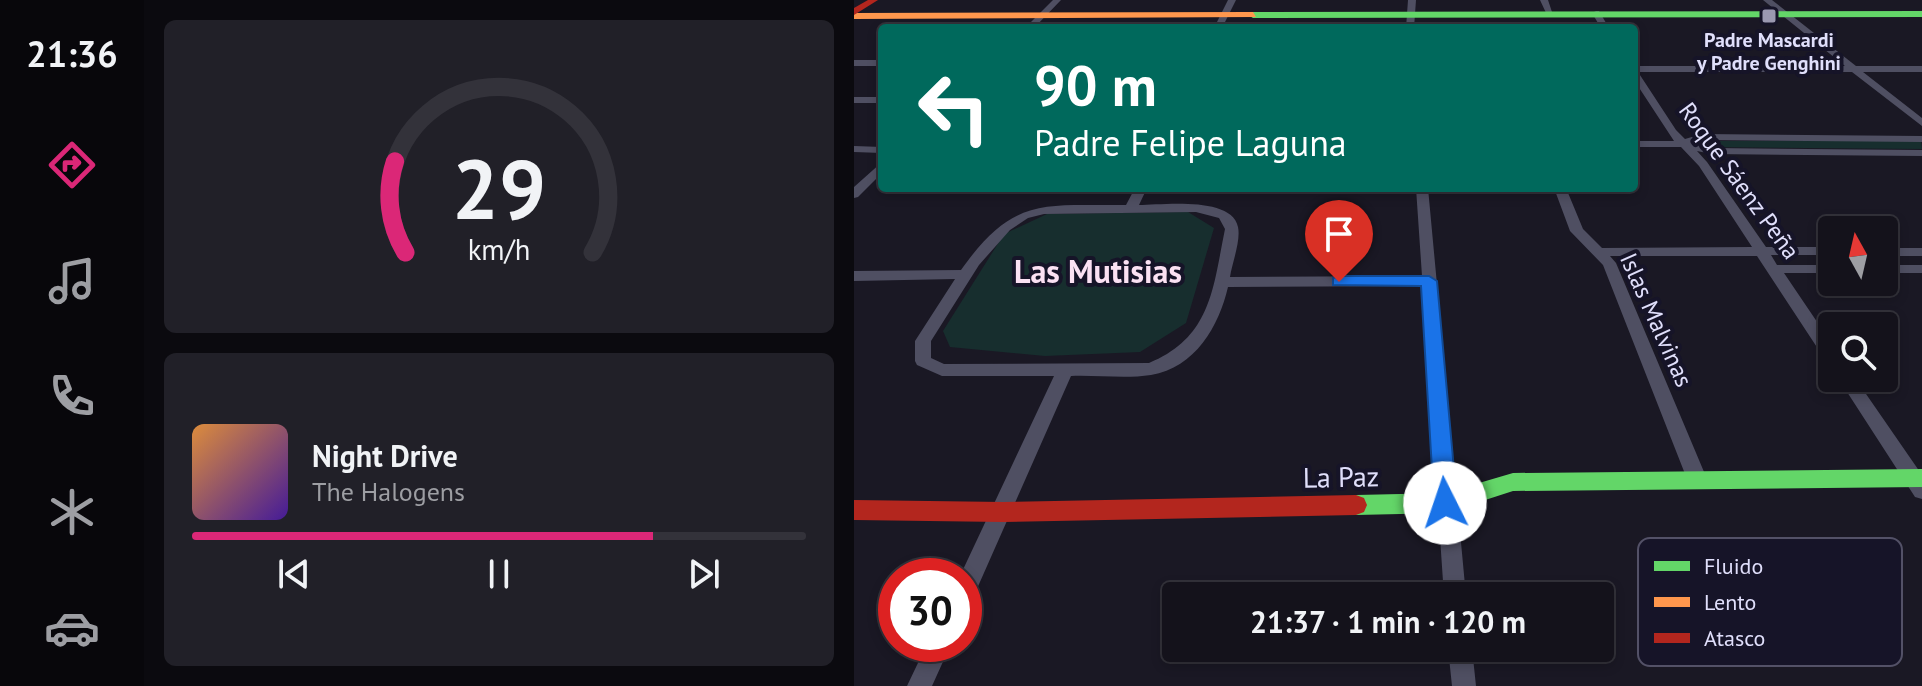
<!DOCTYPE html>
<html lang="es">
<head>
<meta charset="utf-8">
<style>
	body { margin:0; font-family:"PT Sans",sans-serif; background:#212028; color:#f1f3f6; height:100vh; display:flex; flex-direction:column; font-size:30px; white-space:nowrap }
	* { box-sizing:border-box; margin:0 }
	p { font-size:26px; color:#9d9ea3 }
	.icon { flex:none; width:44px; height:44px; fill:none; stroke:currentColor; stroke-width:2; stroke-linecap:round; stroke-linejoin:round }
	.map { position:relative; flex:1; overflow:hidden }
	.panel { display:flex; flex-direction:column; gap:20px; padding:20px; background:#0b0a0f; width:710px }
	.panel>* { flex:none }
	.hud { position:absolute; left:24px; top:24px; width:760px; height:168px; border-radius:8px; box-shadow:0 4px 12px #0003,0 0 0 2px #33323a; background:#00695c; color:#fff; overflow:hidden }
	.needle { width:52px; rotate:352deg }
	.controls { position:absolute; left:964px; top:216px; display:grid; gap:16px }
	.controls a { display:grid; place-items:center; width:80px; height:80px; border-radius:8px; background:#14121b; box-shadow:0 4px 12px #0003,0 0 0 2px #33323a; font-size:40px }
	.speed { position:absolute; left:24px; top:558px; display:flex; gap:16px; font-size:40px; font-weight:700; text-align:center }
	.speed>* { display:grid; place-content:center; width:104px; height:104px; border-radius:50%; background:#14121b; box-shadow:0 4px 12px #0003,0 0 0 2px #33323a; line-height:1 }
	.speed .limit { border:12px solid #d22; background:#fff; color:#111 }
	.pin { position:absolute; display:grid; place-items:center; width:68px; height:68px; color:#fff; margin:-82px -34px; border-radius:50% 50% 50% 0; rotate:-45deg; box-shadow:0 0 8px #0007 }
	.pin .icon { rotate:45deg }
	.me { position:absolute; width:88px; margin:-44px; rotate:356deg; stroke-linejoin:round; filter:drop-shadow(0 0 6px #0008) }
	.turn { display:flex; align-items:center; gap:28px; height:168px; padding:0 24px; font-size:36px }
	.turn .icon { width:104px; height:104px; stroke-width:2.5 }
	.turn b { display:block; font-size:56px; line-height:68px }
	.panel .card { flex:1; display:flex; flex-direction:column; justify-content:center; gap:12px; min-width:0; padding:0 28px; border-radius:12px; background:#212028 }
	.panel .dial { align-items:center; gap:0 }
	.dial svg { height:208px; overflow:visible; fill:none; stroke:#33323a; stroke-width:7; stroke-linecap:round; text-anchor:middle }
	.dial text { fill:#f1f3f6; stroke:none }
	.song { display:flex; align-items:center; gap:24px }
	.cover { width:96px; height:96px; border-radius:12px; background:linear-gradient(135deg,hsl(30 70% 55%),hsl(260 70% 35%)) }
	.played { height:8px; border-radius:4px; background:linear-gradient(90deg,#db2777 75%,#33323a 75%) }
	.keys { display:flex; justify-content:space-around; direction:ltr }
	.trip { position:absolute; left:308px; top:582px; width:452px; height:80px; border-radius:8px; background:#14121b; box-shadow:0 4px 12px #0003,0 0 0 2px #33323a; font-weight:700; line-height:80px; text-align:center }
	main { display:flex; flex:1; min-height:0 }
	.menu { display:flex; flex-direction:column; width:144px; justify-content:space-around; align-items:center; background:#08070b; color:#9d9ea3 }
	.menu .icon { width:56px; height:56px }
	.menu .on { color:#db2777 }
	.menu b { font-size:36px; color:#f1f3f6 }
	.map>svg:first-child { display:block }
	.green { fill:#172e2e }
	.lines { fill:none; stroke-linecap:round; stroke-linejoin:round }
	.street { fill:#4f4f62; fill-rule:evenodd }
	.fast { fill:#63d668; fill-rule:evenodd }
	.slow { fill:#ff974d; fill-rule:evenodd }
	.jam { fill:#b3261e; fill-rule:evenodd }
	.route { fill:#1a73e8; stroke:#114b97; stroke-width:2 }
	.poi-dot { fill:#9b99b0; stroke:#161428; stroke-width:3 }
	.labels { text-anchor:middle; stroke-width:8; stroke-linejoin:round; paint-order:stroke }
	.far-poi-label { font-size:20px; font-weight:bold; fill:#e0dffb; stroke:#161428 }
	.street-label { font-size:24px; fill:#e0dffb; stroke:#161428 }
	.near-street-label { font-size:28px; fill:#e0dffb; stroke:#161428 }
	.district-label { font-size:32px; font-weight:bold; fill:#fbe1f3; stroke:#161428 }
	.key { fill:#161428; stroke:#535167; stroke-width:2 }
	.key-label { font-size:22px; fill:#e0dffb }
</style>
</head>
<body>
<main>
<nav class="menu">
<b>21:36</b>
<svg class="icon on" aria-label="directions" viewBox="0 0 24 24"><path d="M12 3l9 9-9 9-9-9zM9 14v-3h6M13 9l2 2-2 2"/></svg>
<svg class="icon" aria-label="music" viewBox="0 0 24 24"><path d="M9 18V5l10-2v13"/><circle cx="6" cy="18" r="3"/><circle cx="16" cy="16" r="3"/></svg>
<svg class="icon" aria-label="phone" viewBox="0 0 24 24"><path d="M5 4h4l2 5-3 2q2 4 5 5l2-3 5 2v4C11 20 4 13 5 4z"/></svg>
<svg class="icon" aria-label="climate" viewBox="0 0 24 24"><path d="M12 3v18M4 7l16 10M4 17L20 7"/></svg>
<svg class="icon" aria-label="car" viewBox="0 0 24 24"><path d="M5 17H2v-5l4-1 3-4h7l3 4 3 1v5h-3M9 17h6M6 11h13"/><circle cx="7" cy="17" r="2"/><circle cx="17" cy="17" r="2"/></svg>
</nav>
<section class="panel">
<div class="card dial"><svg viewBox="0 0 100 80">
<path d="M14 69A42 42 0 1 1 86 69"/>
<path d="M14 69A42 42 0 0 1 10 34" stroke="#db2777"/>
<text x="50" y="56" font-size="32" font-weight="700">29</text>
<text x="50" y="72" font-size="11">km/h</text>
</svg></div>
<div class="card">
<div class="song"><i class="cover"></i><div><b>Night Drive</b><p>The Halogens</p></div></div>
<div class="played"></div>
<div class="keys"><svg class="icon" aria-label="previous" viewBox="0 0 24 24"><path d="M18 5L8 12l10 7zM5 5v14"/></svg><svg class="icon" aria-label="pause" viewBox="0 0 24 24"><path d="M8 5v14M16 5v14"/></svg><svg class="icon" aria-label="next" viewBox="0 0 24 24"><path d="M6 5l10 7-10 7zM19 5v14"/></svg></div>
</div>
</section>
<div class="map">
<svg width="1068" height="686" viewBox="0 0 1068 686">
	<rect width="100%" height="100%" fill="#1a1824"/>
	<path class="green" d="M843,141H1067L1068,149L845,147L840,144Z
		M334,212L360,228L332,323L286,352L191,356L96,347L89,331L150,234L193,214Z"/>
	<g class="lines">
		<path class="street" d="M199,0H207L180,28H171Z
			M374,0H382L368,28H360Z
			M554,0H562L560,28H552Z
			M686,0H694L699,15H693Z
			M909,0H918L1002,66H1068V72H1009L1068,118V126L998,72H784L822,130L831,139L848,134L1068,136V142L849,140L840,143L858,148L1068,150V156L858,154L843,151L853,162L912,247H978V255H917L923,265H978V273H930L978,344V363L972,361L903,256H756L762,263L853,479L850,485L843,487L836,485L833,479L749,265L716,231L700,188H712L729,229L748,248L898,247L845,166L827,147H780V141H820L780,80V66H991Z
			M742,11H745L755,28H747L738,13Z
			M0,60H28V66H0Z
			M0,97H28V103H0Z
			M0,146L28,147V153L0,152Z
			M28,162V173L4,197L0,198V187Z
			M281,188H293L285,205C308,205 378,196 384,227C387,241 378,263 376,277L568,276L562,188H574L612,596H590L569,286L374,287C365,326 341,368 297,375C272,379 243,375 217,376L118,600L110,603V576H106L200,376H88L63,365L61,361V341L101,279L0,281V271L107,270C160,195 190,206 272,205ZM342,212L365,218L371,229C359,287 358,337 295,363L90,364L77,358V341L125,265L156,230L174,218L190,214Z
			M1030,248H1068V256H1030Z
			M1030,265H1068V273H1030Z
			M984,378H1001L1068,475V499L1061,497Z
			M73,644H97L78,686H53Z
			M594,648H618L622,686H598Z"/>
		<path class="fast" d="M1068,11V17L399,18L394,15L399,12Z
			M1068,469V487L659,491L591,513L502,515L494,512L491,505L494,498L502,495L591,493L659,473Z"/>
		<path class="slow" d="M399,12L402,17L0,19V13Z"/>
		<path class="jam" d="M14,0H24L0,15V8Z
			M502,495L510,498L513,505L510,512L502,515L149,522L0,520V500L149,502Z"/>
	</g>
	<path class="route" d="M485,276H575L583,281L603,503L599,510L591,513L583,510L580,503L567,286L479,285V278Z"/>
	<rect class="poi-dot" x="907" y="8" width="16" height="16" rx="4"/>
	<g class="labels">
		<g class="far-poi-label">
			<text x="915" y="47">Padre Mascardi<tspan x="915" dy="23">y Padre Genghini</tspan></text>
		</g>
		<g class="street-label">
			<text transform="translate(885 181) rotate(54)" y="8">Roque Sáenz Peña</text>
			<text transform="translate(802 320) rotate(66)" y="8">Islas Malvinas</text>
		</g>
		<g class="near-street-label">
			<text transform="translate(487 477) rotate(-1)" y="10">La Paz</text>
		</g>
		<g class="district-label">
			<text x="244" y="283">Las Mutisias</text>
		</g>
	</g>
	<rect x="784" y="538" width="264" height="128" rx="12" class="key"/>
	<rect x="800" y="561" width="36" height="10" fill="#63d668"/>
	<rect x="800" y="597" width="36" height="10" fill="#ff974d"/>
	<rect x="800" y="633" width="36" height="10" fill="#b3261e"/>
	<g class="key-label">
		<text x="850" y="574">Fluido</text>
		<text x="850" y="610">Lento</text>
		<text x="850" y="646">Atasco</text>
	</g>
</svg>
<div class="controls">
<a><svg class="needle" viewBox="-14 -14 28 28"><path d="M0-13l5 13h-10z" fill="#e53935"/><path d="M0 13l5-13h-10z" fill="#9d9ea3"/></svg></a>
<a><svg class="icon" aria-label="search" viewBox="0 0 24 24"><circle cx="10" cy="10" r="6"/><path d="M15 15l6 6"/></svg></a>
</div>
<div class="speed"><div class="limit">30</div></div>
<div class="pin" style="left:485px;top:282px;background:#d93025"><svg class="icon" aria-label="arrive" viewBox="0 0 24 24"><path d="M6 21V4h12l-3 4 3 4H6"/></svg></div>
<svg class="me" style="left:591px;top:503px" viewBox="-20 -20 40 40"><circle r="19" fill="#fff"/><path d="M0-13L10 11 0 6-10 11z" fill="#1a73e8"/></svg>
<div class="trip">21:37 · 1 min · 120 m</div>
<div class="hud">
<div class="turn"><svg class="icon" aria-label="left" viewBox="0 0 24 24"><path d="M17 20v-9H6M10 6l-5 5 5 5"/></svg><div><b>90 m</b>Padre Felipe Laguna</div></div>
</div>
</div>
</main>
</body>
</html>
